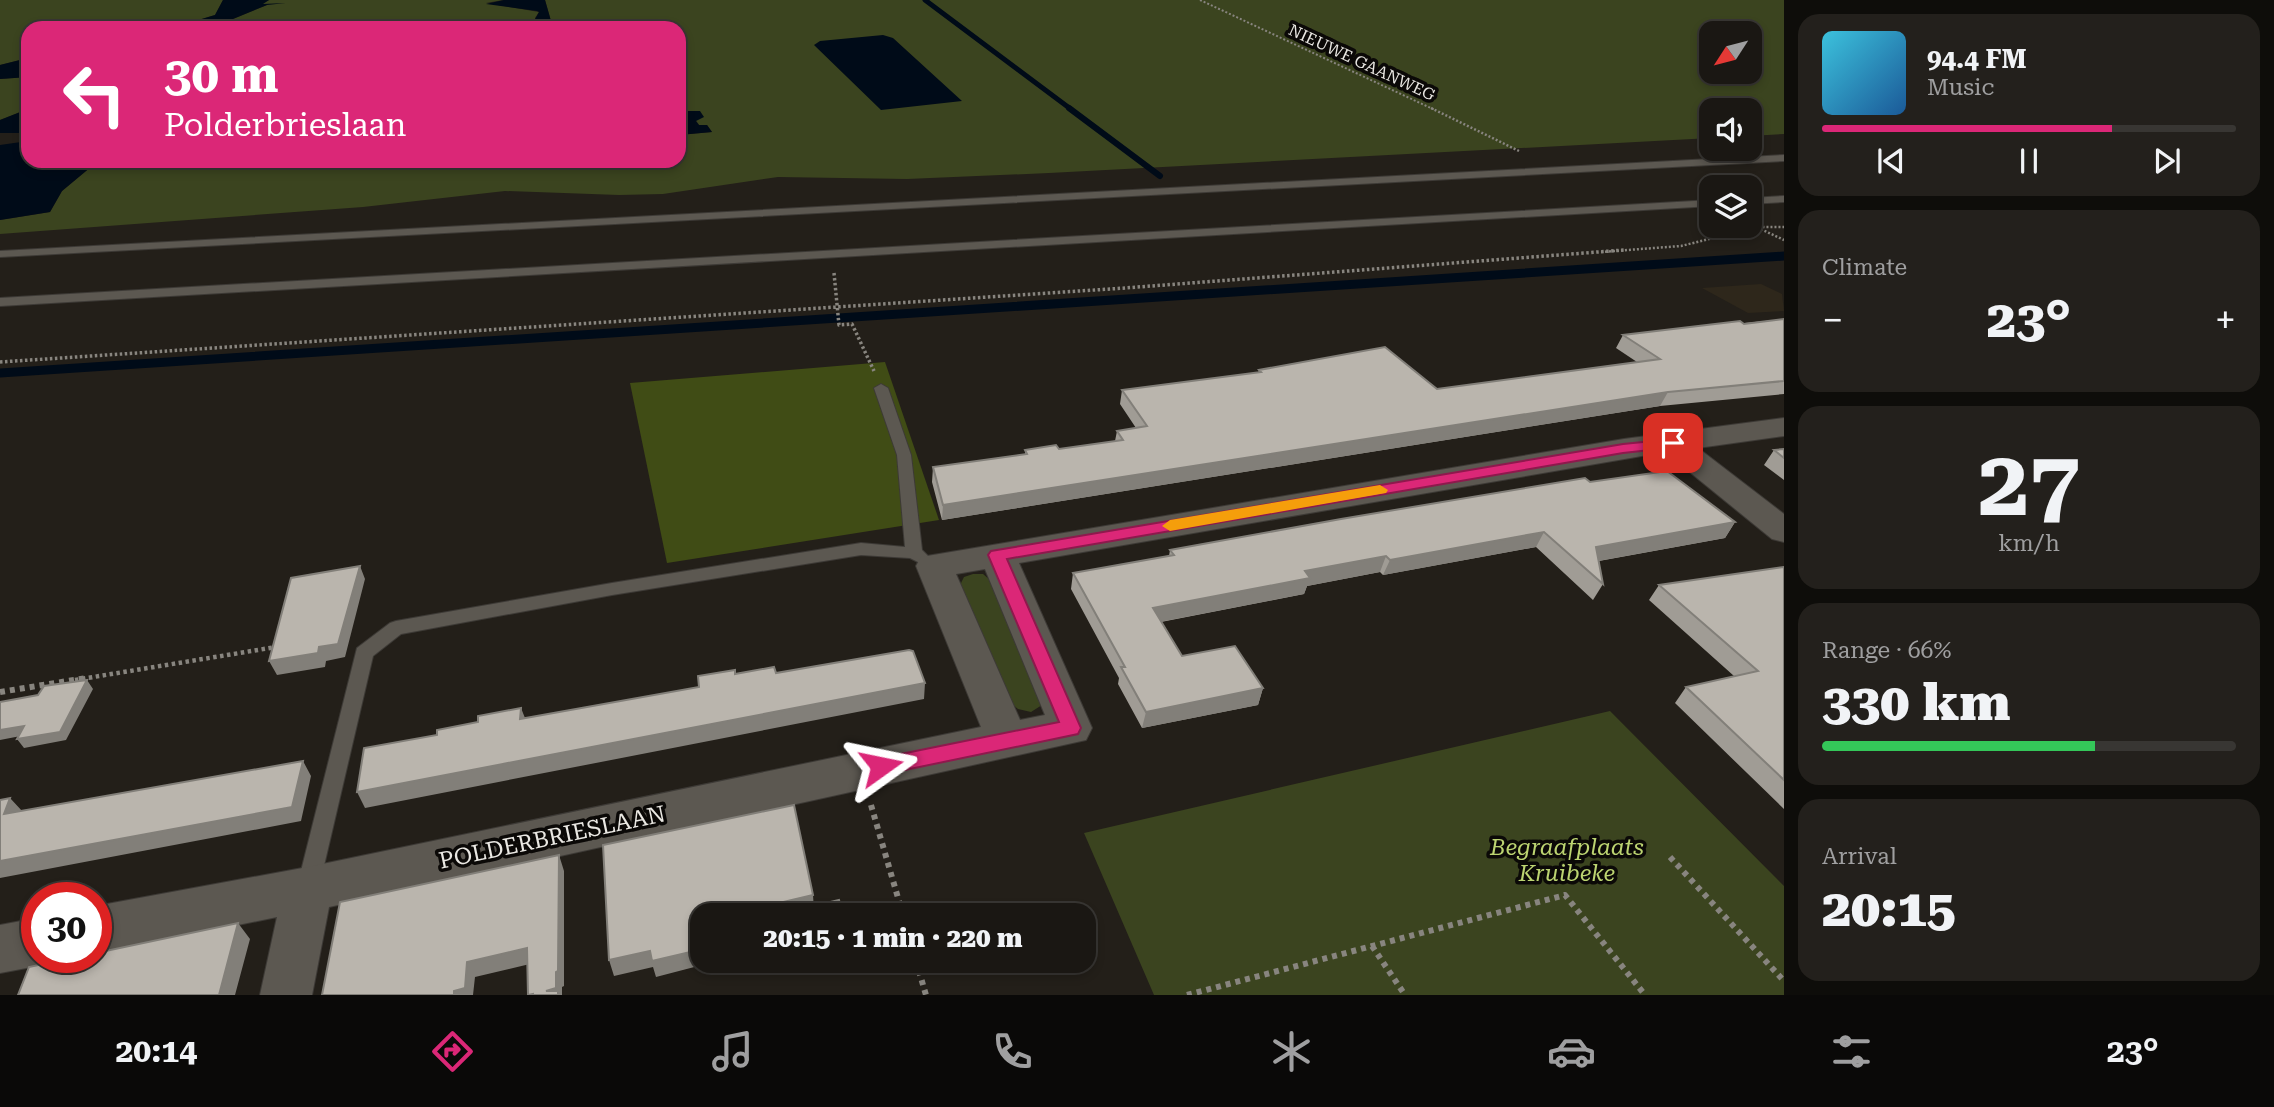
<!DOCTYPE html>
<html lang="en">
<head>
<meta charset="utf-8">
<style>
	body { margin:0; font-family:"Roboto Serif",serif; background:#23201c; color:#f1f3f6; height:100vh; display:flex; flex-direction:column; font-size:26px; white-space:nowrap }
	* { box-sizing:border-box; margin:0 }
	p { font-size:23px; color:#9f9fa0 }
	.icon { flex:none; width:38px; height:38px; fill:none; stroke:currentColor; stroke-width:2; stroke-linecap:round; stroke-linejoin:round }
	.map { position:relative; flex:1; overflow:hidden }
	.sheet { display:flex; flex-direction:column; gap:14px; padding:14px; background:#0e0d0a; width:490px }
	.sheet>* { flex:none }
	.hud { position:absolute; left:21px; top:21px; width:665px; height:147px; border-radius:21px; box-shadow:0 4px 10px #0003,0 0 0 2px #383633; background:#db2777; color:#fff; overflow:hidden }
	.needle { width:46px; rotate:234deg }
	.tools { position:absolute; left:1699px; top:21px; display:grid; gap:14px }
	.tools a { display:grid; place-items:center; width:63px; height:63px; border-radius:14px; background:#1a1713; box-shadow:0 4px 10px #0003,0 0 0 2px #383633; font-size:35px }
	.speed { position:absolute; left:21px; top:882px; display:flex; gap:14px; font-size:35px; font-weight:700; text-align:center }
	.speed>* { display:grid; place-content:center; width:91px; height:91px; border-radius:50%; background:#1a1713; box-shadow:0 4px 10px #0003,0 0 0 2px #383633; line-height:1 }
	.speed .limit { border:10px solid #d22; background:#fff; color:#111 }
	.pin { position:absolute; display:grid; place-items:center; width:60px; height:60px; color:#fff; margin:-30px; border-radius:14px; box-shadow:0 4px 10px #0006 }
	.me { position:absolute; width:77px; margin:-38px; rotate:78deg; stroke-linejoin:round; filter:drop-shadow(0 0 5px #0008) }
	.turn { display:flex; align-items:center; gap:24px; height:147px; padding:0 28px; font-size:32px }
	.turn .icon { width:91px; height:91px; stroke-width:2.5 }
	.turn b { display:block; font-size:49px; line-height:60px }
	.big { font-size:52px; font-weight:800; line-height:1.1 }
	.sheet .tile { flex:1; display:flex; flex-direction:column; justify-content:center; gap:10px; min-width:0; padding:0 24px; border-radius:21px; background:#23201c }
	.sheet .dial { align-items:center; gap:0 }
	.dial b { font-size:91px; line-height:1 }
	.song { display:flex; align-items:center; gap:21px }
	.cover { width:84px; height:84px; border-radius:10px; background:linear-gradient(135deg,hsl(190 70% 55%),hsl(210 70% 35%)) }
	.played { height:7px; border-radius:4px; background:linear-gradient(90deg,#db2777 70%,#383633 70%) }
	.keys { display:flex; justify-content:space-around; direction:ltr }
	.heat { display:flex; justify-content:space-between; align-items:center; font-size:38px; direction:ltr }
	.charge { height:10px; border-radius:5px; background:linear-gradient(90deg,#34c759 66%,#383633 0) }
	.trip { position:absolute; left:690px; top:903px; width:406px; height:70px; border-radius:21px; background:#1a1713; box-shadow:0 4px 10px #0003,0 0 0 2px #383633; font-weight:800; line-height:70px; text-align:center }
	.menu { display:flex; height:112px; justify-content:space-around; align-items:center; background:#0a0908; color:#9f9fa0 }
	.menu .icon { width:49px; height:49px }
	.menu .selected { color:#db2777 }
	.menu b { font-size:32px; color:#f1f3f6 }
	main { display:flex; flex:1; min-height:0 }
	.map>svg:first-child { display:block }
	.built { fill:#2e271b }
	.green { fill:#3b441f; fill-rule:evenodd }
	.forest { fill:#404c15 }
	.water { fill:#000b18 }
	.lines { fill:none; stroke-linecap:round; stroke-linejoin:round }
	.stream-far2 { stroke:#000b18; stroke-width:5 }
	.stream-far1 { stroke:#000b18; stroke-width:6 }
	.stream { stroke:#000b18; stroke-width:9 }
	.lane-casing { stroke:#3d3a36; stroke-width:2 }
	.street-casing { stroke:#3d3a36; stroke-width:2 }
	.path-far4 { stroke:#88857f; stroke-width:2; stroke-dasharray:2 2; stroke-linecap:butt }
	.path-far3 { stroke:#88857f; stroke-width:2.5; stroke-dasharray:2 2; stroke-linecap:butt }
	.path-far2 { stroke:#88857f; stroke-width:3.5; stroke-dasharray:2.5 2.5; stroke-linecap:butt }
	.path-far1 { stroke:#88857f; stroke-width:4.5; stroke-dasharray:3.5 3.5; stroke-linecap:butt }
	.path { stroke:#88857f; stroke-width:6; stroke-dasharray:5 5; stroke-linecap:butt }
	.lane { fill:#5c5851; fill-rule:evenodd }
	.street { fill:#5c5851; fill-rule:evenodd }
	.wall { fill:#a09c95 }
	.shaded-wall { fill:#827f79 }
	.building { fill:#bab5ad; stroke:#827f79; stroke-width:2 }
	.route { fill:#db2777; stroke:#8e194d; stroke-width:2 }
	.slow { fill:#f59e0b }
	.labels { text-anchor:middle; stroke-width:7; stroke-linejoin:round; paint-order:stroke }
	.far-street-label { font-size:16px; fill:#eae8e3; stroke:#0b0907 }
	.near-street-label { font-size:23px; fill:#eae8e3; stroke:#0b0907 }
	.near-park-label { font-size:23px; font-style:italic; fill:#bcd471; stroke:#0b0907 }
</style>
</head>
<body>
<main>
<div class="map">
<svg width="1784" height="995" viewBox="0 0 1784 995">
	<rect width="100%" height="100%" fill="#231f19"/>
	<path class="built" d="M1761,284L1782,294L1784,311L1748,313L1702,288Z"/>
	<path class="green" d="M0,0H223L215,15L172,28H28V58L0,65Z
		M269,0H503L486,3L539,12L535,18L537,28H211L267,5L261,4Z
		M545,0H1784V134L1750,136V110H1712L1711,138L1049,173L907,179L778,177L663,194L619,195L505,191L363,207L0,234V220L50,212L62,191L98,161H679V135L712,132L707,125H699L696,121V111L679,112V92L688,89V85L682,84L684,79L679,74V28H553ZM1712,33H1750V72H1712Z
		M28,77V109L0,120V79Z
		M973,574H983L990,580L1042,705L1031,712L1018,709L1007,700L960,585L964,577Z
		M1610,711L1784,886V995H1154L1084,833Z"/>
	<path class="forest" d="M885,362L939,520L667,563L630,383Z"/>
	<path class="water" d="M223,0H269L263,4L286,3L267,5L211,28H172L215,15Z
		M504,0H545L553,28H537L534,21L539,12L537,11L486,4Z
		M883,35L893,38L962,101L881,110L814,45L820,41Z
		M28,58V77L0,79V65Z
		M28,109V139L24,133H0V120Z
		M685,111H700L704,117L696,121L699,125H707L712,132L679,135V126L688,125L687,122H679V112Z
		M28,141V161H98L62,191L50,212L0,220V145Z"/>
	<g class="lines">
		<path class="stream-far2" d="M925,0L1072,110"/>
		<path class="stream-far1" d="M1069,108L1160,176"/>
		<path class="stream" d="M0,373L1784,256"/>
		<defs>
			<path id="lane" d="M1784,155V161L0,257V251Z
				M1784,196V202L1750,204V198Z
				M1712,200V206L0,306V298Z
				M881,384L888,388L911,455L922,550L930,558L928,562L922,564L910,558L861,555L612,595L401,634L373,656L319,887L316,894L308,898L300,894L297,887L357,648L390,623L396,621L612,583L861,543L905,547L897,455L874,388Z"/>
			<path id="street" d="M1784,418V436L1698,448L1784,514V542L1772,539L1665,452L1019,563L1092,728L1086,740L329,907L312,995H260L277,917L96,954V906L308,867L981,727L916,566L921,557L1624,439ZM985,569L1045,715L1020,720L956,574Z
				M37,918V957L55,959L37,966L0,973V925Z"/>
		</defs>
		<use href="#lane" class="lane-casing"/>
		<use href="#street" class="street-casing"/>
		<path class="path-far4" d="M1200,0L1435,110"/>
		<path class="path-far3" d="M1431,108L1519,151
			M1750,224L1784,240
			M1601,252L1681,246L1758,227H1784"/>
		<path class="path-far2" d="M834,273L839,325L852,324L874,371
			M0,362L1125,288L1624,250"/>
		<path class="path-far1" d="M75,680L276,647"/>
		<path class="path" d="M0,692L86,678
			M871,805L903,915
			M1670,857L1784,981
			M1372,946L1405,995
			M916,961L926,995
			M1187,995L1565,895L1645,995"/>
		<use href="#lane" class="lane"/>
		<use href="#street" class="street"/>
	</g>
	<path class="wall" d="M1784,319V394L1660,406L942,520L932,482L933,467L1025,454V450L1059,449L1115,441L1117,431L1136,428L1120,404L1122,390L1258,373L1259,370L1437,389L1637,362L1616,348L1623,335Z
		M1784,449V480L1764,465L1774,450Z
		M1590,482L1735,522L1725,538L1599,561L1603,584L1593,600L1536,547L1383,575L1380,572L1307,586L1304,594L1161,622L1182,656L1263,688L1258,705L1142,728L1118,684L1119,678L1071,589L1073,573L1169,556L1170,550Z
		M1784,567V809L1675,703L1686,687L1734,676L1649,600L1659,585Z"/>
	<path class="shaded-wall" d="M1668,392L1660,406L942,520L943,505Z
		M1735,522L1725,538L1587,563L1596,547Z
		M1544,532L1536,547L1383,575L1390,560Z
		M1386,556L1380,572L1307,586L1304,594L1149,624L1153,608L1305,571Z
		M360,566L365,579L345,657L326,661L325,667L277,675L269,661L319,647Z
		M87,680L93,689L66,740L24,748L17,739Z
		M925,683L924,699L365,808L357,792Z
		M1263,688L1258,705L1142,728L1146,712Z
		M521,708L527,723L520,719Z
		M24,726L31,734L0,740V730Z
		M303,761L311,776L301,821L0,878V861Z
		M10,798L23,812L4,814Z
		M559,855L564,871V986L562,987V995H547Z
		M813,895L814,911L809,907V912L797,915H729Z
		M702,922V938L699,939L702,965L656,977L653,967L614,976L609,960L696,923Z
		M238,923L250,939L235,995H219Z
		M527,948L534,963L475,977L473,995H454V991L467,962Z
		M820,961H837L821,964Z"/>
	<path class="building" d="M1784,319V381L1668,392L943,505L933,467L1027,454L1025,450L1056,445L1059,449L1123,440L1117,431L1147,426L1122,390L1261,372L1259,370L1385,347L1437,389L1660,359L1623,335L1740,321L1744,324Z
		M1784,449V458L1774,450Z
		M1667,471L1735,522L1596,547L1603,584L1544,532L1390,560L1386,556L1305,571L1310,578L1153,608L1182,656L1235,646L1263,688L1146,712L1121,667H1125L1073,573L1174,555L1170,550L1341,519L1585,478L1590,482Z
		M360,566L338,644L319,647L318,653L269,661L291,578Z
		M1784,567V780L1686,687L1758,671L1659,585Z
		M909,650L913,651L925,683L357,792L364,748L437,735V730L478,722V716L521,708L520,719L699,687L698,676L735,670V674L774,667L776,673Z
		M87,680L60,732L17,739L24,726L0,730V702L38,695L44,686Z
		M303,761L292,807L0,861V800L10,798L4,814Z
		M794,805L813,895L729,915H702V922L696,923L699,950L652,961L650,951L609,960L603,845Z
		M559,855L558,971L556,972V988L546,991H558V995H533V994L528,995L527,948L467,962L465,988L454,991V995H322L340,902Z
		M839,900L843,915H811L809,907Z
		M238,923L219,995H18L29,967L76,957H96V953Z"/>
	<path class="route" d="M1673,439L1680,443L1678,447L1623,453L1007,559L1081,728L1078,734L881,775L874,772L871,766L874,760L881,758L1059,722L988,555L991,551L1623,444Z"/>
	<path class="slow" d="M1380,485L1388,490L1386,493L1170,531L1162,526L1170,520Z"/>
	<g class="labels">
		<g class="far-street-label">
			<text transform="translate(1362 62) rotate(25)" y="6">NIEUWE GAANWEG</text>
		</g>
		<g class="near-street-label">
			<text transform="translate(552 837) rotate(-12)" y="8">POLDERBRIESLAAN</text>
		</g>
		<g class="near-park-label">
			<text x="1567" y="855">Begraafplaats<tspan x="1567" dy="26">Kruibeke</tspan></text>
		</g>
	</g>
</svg>
<div class="tools">
<a><svg class="needle" viewBox="-14 -14 28 28"><path d="M0-13l5 13h-10z" fill="#e53935"/><path d="M0 13l5-13h-10z" fill="#9f9fa0"/></svg></a>
<a><svg class="icon" aria-label="sound" viewBox="0 0 24 24"><path d="M4 9h4l5-4v14l-5-4H4zM17 9q2 3 0 6"/></svg></a>
<a><svg class="icon" aria-label="layers" viewBox="0 0 24 24"><path d="M12 4l9 5-9 5-9-5zM3 14l9 5 9-5"/></svg></a>
</div>
<div class="speed"><div class="limit">30</div></div>
<div class="pin" style="left:1673px;top:443px;background:#d93025"><svg class="icon" aria-label="arrive" viewBox="0 0 24 24"><path d="M6 21V4h12l-3 4 3 4H6"/></svg></div>
<svg class="me" style="left:881px;top:766px" viewBox="-20 -20 40 40"><path d="M0-17L14 15 0 8-14 15z" fill="#db2777" stroke="#fff" stroke-width="4"/></svg>
<div class="trip">20:15 · 1 min · 220 m</div>
<div class="hud">
<div class="turn"><svg class="icon" aria-label="left" viewBox="0 0 24 24"><path d="M17 20v-9H6M10 6l-5 5 5 5"/></svg><div><b>30 m</b>Polderbrieslaan</div></div>
</div>
</div>
<section class="sheet">
<div class="tile">
<div class="song"><i class="cover"></i><div><b>94.4 FM</b><p>Music</p></div></div>
<div class="played"></div>
<div class="keys"><svg class="icon" aria-label="previous" viewBox="0 0 24 24"><path d="M18 5L8 12l10 7zM5 5v14"/></svg><svg class="icon" aria-label="pause" viewBox="0 0 24 24"><path d="M8 5v14M16 5v14"/></svg><svg class="icon" aria-label="next" viewBox="0 0 24 24"><path d="M6 5l10 7-10 7zM19 5v14"/></svg></div>
</div>
<div class="tile"><p>Climate</p>
<div class="heat"><a>−</a><b class="big">23°</b><a>+</a></div>
</div>
<div class="tile dial"><b>27</b><p>km/h</p></div>
<div class="tile"><p>Range · 66%</p><b class="big">330 km</b><div class="charge"></div></div>
<div class="tile"><p>Arrival</p><b class="big">20:15</b></div>
</section>
</main>
<nav class="menu">
<b>20:14</b>
<svg class="icon selected" aria-label="directions" viewBox="0 0 24 24"><path d="M12 3l9 9-9 9-9-9zM9 14v-3h6M13 9l2 2-2 2"/></svg>
<svg class="icon" aria-label="music" viewBox="0 0 24 24"><path d="M9 18V5l10-2v13"/><circle cx="6" cy="18" r="3"/><circle cx="16" cy="16" r="3"/></svg>
<svg class="icon" aria-label="phone" viewBox="0 0 24 24"><path d="M5 4h4l2 5-3 2q2 4 5 5l2-3 5 2v4C11 20 4 13 5 4z"/></svg>
<svg class="icon" aria-label="climate" viewBox="0 0 24 24"><path d="M12 3v18M4 7l16 10M4 17L20 7"/></svg>
<svg class="icon" aria-label="car" viewBox="0 0 24 24"><path d="M5 17H2v-5l4-1 3-4h7l3 4 3 1v5h-3M9 17h6M6 11h13"/><circle cx="7" cy="17" r="2"/><circle cx="17" cy="17" r="2"/></svg>
<svg class="icon" aria-label="filters" viewBox="0 0 24 24"><path d="M4 7h16M4 17h16"/><circle cx="9" cy="7" r="2"/><circle cx="15" cy="17" r="2"/></svg>
<b>23°</b>
</nav>
</body>
</html>
